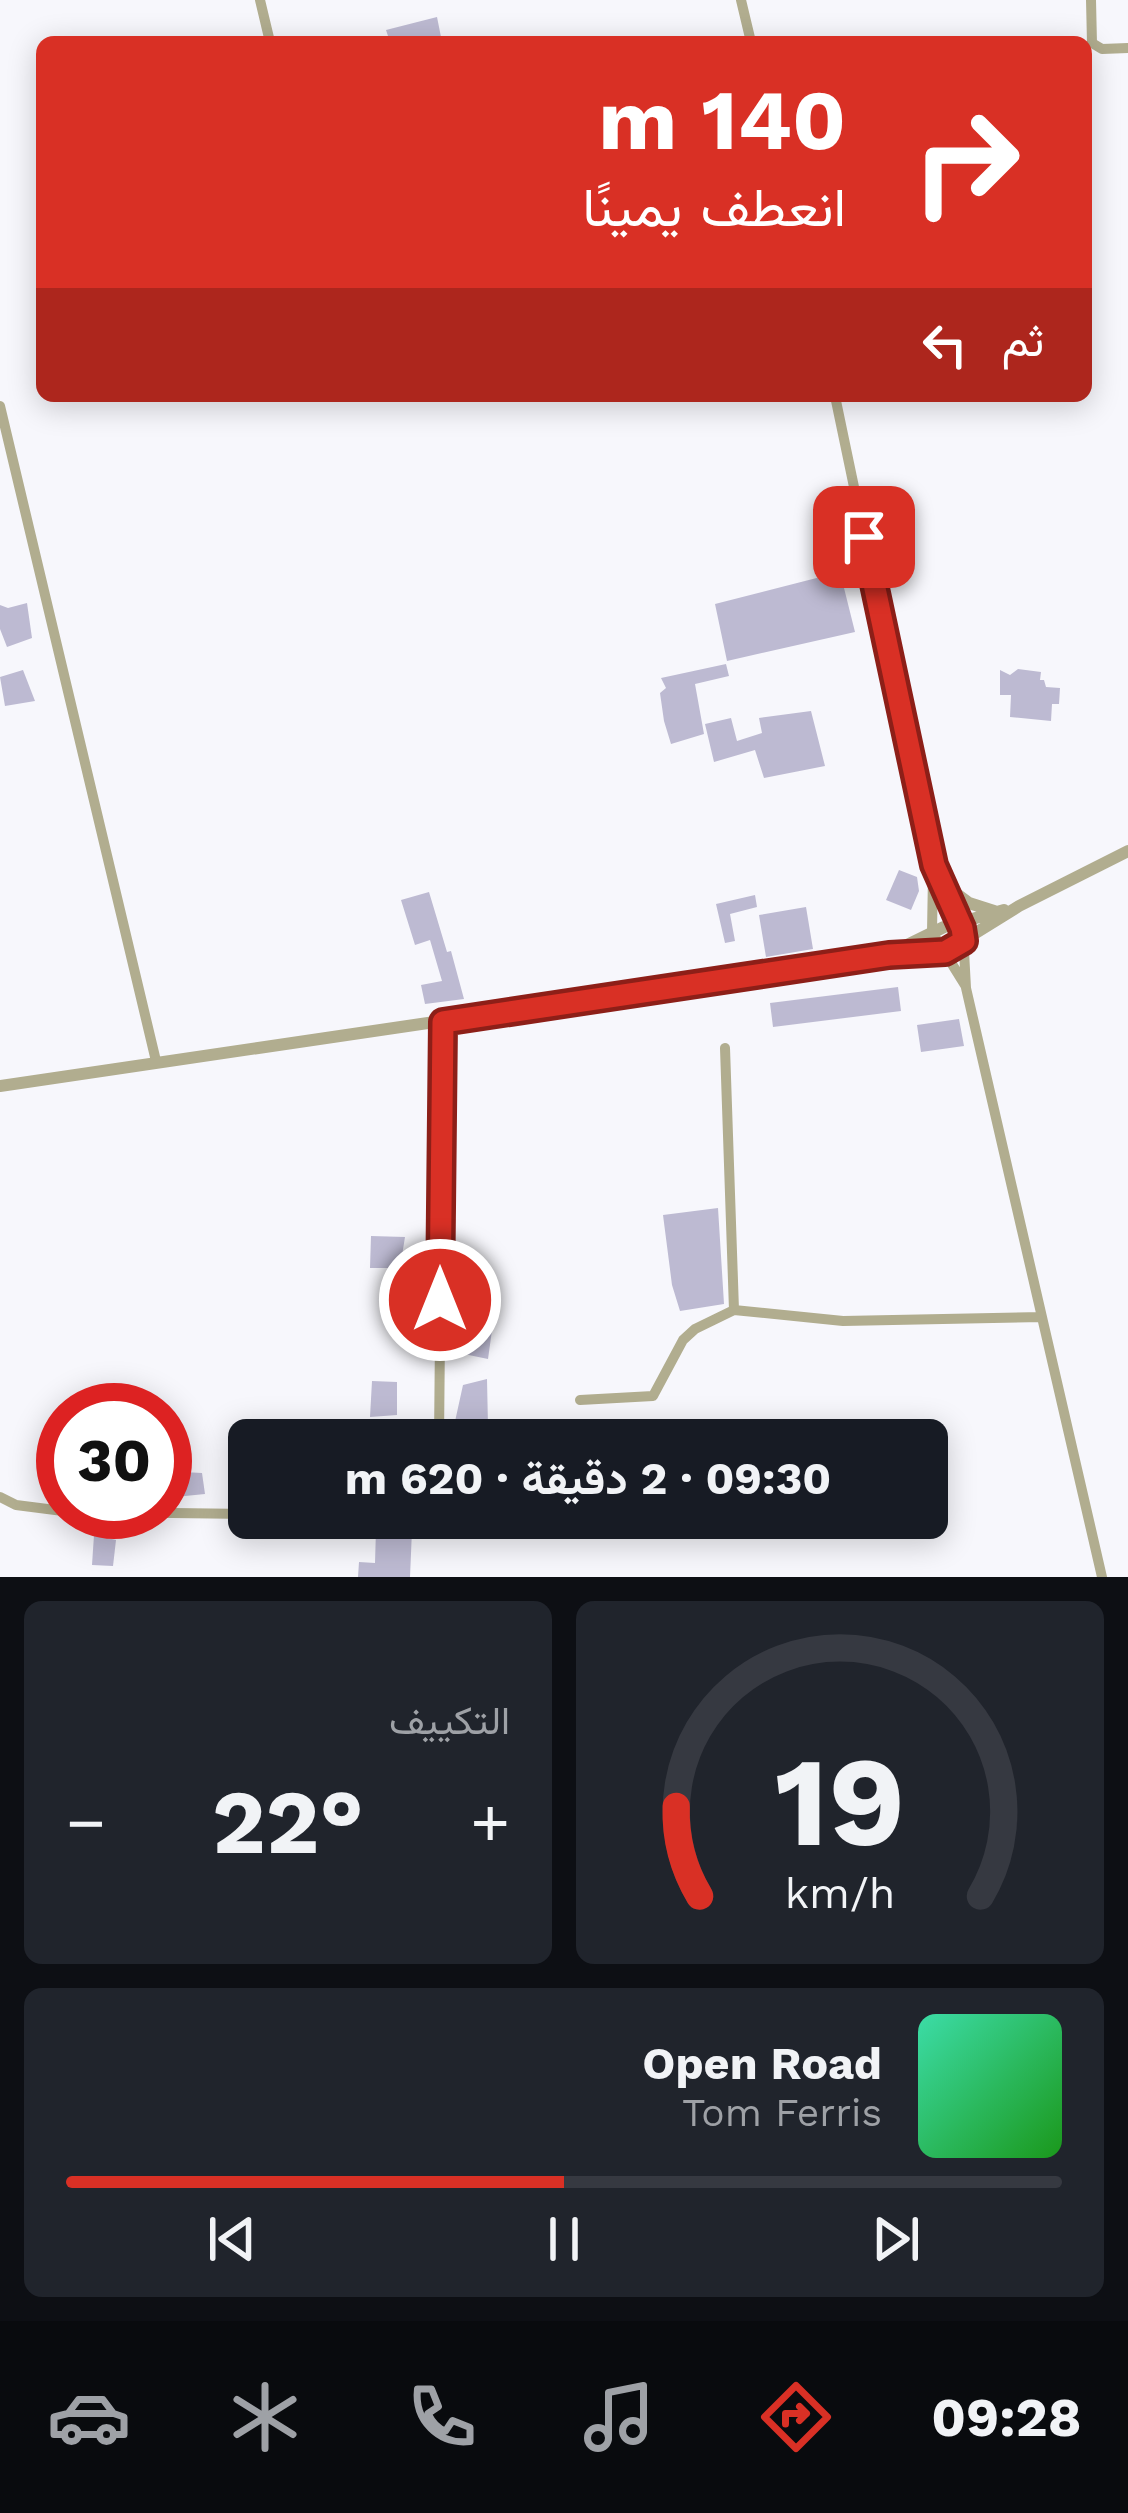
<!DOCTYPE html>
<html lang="ar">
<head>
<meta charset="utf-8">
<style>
	body { margin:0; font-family:"Work Sans",Vazirmatn,sans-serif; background:#20242c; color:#f1f3f6; direction:rtl; height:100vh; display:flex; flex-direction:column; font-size:45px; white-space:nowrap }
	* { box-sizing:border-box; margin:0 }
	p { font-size:39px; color:#9ea1a6 }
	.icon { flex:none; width:66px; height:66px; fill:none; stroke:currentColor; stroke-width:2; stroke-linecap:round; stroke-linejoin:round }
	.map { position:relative; height:1577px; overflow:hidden; direction:ltr }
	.side { display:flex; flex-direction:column; gap:24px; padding:24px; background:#0d0f14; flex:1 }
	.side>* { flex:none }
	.banner { position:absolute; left:36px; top:36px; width:1056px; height:366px; border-radius:18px; box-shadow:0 6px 30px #0003; direction:rtl; background:#d93025; color:#fff; overflow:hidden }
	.speed { position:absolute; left:36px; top:1383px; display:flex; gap:24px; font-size:60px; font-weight:700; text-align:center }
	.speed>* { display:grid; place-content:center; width:156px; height:156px; border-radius:50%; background:#171b24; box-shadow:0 6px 30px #0003; line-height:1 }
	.speed .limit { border:18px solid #d22; background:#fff; color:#111 }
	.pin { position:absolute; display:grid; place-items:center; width:102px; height:102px; color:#fff; margin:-51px; border-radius:24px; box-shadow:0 6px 18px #0006 }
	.me { position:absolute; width:132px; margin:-66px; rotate:0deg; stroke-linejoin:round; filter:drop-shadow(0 0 9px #0008) }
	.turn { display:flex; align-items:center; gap:42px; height:252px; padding:0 48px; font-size:54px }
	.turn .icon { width:156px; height:156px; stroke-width:2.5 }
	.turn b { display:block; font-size:84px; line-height:102px }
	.then { display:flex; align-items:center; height:114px; padding:0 48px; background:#0003; gap:24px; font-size:45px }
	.big { font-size:90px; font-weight:700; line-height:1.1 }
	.side .widget { flex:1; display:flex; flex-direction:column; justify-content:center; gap:18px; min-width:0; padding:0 42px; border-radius:18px; background:#20242c }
	.side .dial { align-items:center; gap:0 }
	.dial svg { height:312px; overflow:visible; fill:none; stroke:#363941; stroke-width:7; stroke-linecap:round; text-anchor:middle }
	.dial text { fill:#f1f3f6; stroke:none }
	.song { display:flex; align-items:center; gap:36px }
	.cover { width:144px; height:144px; border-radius:18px; background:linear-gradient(135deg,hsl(160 70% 55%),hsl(120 70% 35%)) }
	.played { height:12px; border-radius:6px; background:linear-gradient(90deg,#d93025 50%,#363941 50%) }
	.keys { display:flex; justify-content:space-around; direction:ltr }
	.heat { display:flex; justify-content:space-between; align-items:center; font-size:66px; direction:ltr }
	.side .tiles { flex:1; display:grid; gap:24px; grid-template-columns:1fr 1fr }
	.widget:last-child { grid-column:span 2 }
	.trip { position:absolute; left:228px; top:1419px; width:720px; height:120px; border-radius:18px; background:#171b24; box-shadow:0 6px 30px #0003; font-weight:700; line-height:120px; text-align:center; direction:rtl }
	.tabs { display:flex; height:192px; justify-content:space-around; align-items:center; background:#090b0e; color:#9ea1a6 }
	.tabs .icon { width:84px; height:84px }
	.tabs .current { color:#d93025 }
	.tabs b { font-size:54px; color:#f1f3f6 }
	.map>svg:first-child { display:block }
	.building { fill:#bdbad2 }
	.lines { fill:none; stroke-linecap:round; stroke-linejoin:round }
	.minor { stroke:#b1ad8f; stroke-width:10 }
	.tertiary { stroke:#b1ad8f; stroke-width:12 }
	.route-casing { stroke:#8d1f18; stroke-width:30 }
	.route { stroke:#d93025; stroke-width:21 }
</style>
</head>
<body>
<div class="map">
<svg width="1128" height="1577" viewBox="0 0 1128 1577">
	<rect width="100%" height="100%" fill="#f7f7fc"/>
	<path class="building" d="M437,17L442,42H390L386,30Z
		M840,572L855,632L727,661L715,604Z
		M27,603L32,638L7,647L0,629V605L8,608Z
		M726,664L729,676L695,684L704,734L671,744L664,721L660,693L666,688L661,678Z
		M1018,669L1041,672L1040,680H1044L1046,687L1060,688L1059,704H1052L1051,721L1010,717L1011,695H1000V670L1010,675Z
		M23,670L35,701L5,706L0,677Z
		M811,711L825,766L764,778L755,750L714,762L705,724L731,718L737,741L762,733L759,718Z
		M899,870L917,877L919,891L911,910L886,900Z
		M429,892L447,952L451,951L464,999L425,1004L421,985L442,981L430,940L415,945L401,900Z
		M755,895L757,907L730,914L735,941L725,943L716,904Z
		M806,907L813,949L766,957L759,915Z
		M898,987L901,1011L773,1027L770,1003Z
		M959,1019L964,1046L921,1052L917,1025Z
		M718,1208L724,1304L680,1311L672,1285L663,1215Z
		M371,1236L405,1237L400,1268H370Z
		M466,1313L494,1316L488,1359L459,1353Z
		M487,1379L488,1427L454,1426L463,1385Z
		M372,1381L397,1382V1415L370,1417Z
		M165,1471L202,1473L205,1494L165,1498Z
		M376,1529L412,1530L410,1577H358L359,1562L375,1563Z
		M94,1535L116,1540L113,1566L92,1565Z"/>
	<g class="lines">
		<path class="minor" d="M260,0L270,42
			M741,0L751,42
			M1091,0L1092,43L1102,49L1128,48
			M835,396L933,865L963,933L966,988L1102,1577
			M0,406L156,1061
			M933,875L932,932L965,985
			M725,1048L734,1310L843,1321L1042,1317
			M580,1400L653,1396L683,1340L695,1329L734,1310
			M439,1440L443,1022
			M0,1497L16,1505L63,1511
			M96,1512L249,1514"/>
		<path class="tertiary" d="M938,880L969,903L994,911
			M895,951L944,927L1004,910
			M0,1086L889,955L945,952L1019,906L1128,851"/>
	</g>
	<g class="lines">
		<defs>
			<path id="route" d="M440,1300L443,1022L889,955L945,952L964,941L962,928L934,865L864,537"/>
		</defs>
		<use href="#route" class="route-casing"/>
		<use href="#route" class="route"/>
	</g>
</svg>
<div class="speed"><div class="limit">30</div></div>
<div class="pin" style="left:864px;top:537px;background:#d93025"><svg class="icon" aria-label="arrive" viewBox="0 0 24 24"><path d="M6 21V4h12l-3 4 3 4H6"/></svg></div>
<svg class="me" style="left:440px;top:1300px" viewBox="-20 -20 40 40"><circle r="17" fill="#d93025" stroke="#fff" stroke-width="3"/><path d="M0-11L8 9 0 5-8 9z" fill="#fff"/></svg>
<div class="trip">09:30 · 2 دقيقة · 620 m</div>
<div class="banner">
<div class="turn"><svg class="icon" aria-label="right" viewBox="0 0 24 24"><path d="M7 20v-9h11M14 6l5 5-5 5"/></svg><div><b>140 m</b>انعطف يمينًا</div></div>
<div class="then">ثم<svg class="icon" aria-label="left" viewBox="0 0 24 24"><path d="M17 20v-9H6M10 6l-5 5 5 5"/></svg></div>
</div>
</div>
<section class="side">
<div class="tiles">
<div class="widget dial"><svg viewBox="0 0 100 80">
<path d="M14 69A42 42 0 1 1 86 69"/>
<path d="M14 69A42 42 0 0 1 8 46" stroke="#d93025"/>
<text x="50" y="56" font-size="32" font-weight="700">19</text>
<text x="50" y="72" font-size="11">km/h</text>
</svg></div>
<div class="widget"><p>التكييف</p>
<div class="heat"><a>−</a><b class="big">22°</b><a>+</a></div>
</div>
<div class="widget">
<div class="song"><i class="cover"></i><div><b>Open Road</b><p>Tom Ferris</p></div></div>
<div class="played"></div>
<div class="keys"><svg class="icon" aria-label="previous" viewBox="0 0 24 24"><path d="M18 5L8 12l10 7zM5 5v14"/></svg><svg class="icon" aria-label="pause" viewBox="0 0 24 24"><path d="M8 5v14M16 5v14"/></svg><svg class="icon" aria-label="next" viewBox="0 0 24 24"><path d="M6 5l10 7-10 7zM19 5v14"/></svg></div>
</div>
</div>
</section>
<nav class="tabs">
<b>09:28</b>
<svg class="icon current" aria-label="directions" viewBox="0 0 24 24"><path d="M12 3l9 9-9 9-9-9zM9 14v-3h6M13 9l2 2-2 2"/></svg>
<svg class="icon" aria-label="music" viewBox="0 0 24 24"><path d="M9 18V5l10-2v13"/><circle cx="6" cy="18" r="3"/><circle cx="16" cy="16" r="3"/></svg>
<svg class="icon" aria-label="phone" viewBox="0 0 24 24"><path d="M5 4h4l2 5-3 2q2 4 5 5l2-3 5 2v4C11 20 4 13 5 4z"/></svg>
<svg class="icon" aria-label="climate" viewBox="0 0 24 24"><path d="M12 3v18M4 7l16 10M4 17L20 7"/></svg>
<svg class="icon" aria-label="car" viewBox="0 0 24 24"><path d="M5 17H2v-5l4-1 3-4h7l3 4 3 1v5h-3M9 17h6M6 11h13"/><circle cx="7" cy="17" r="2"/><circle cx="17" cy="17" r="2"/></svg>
</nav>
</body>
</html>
